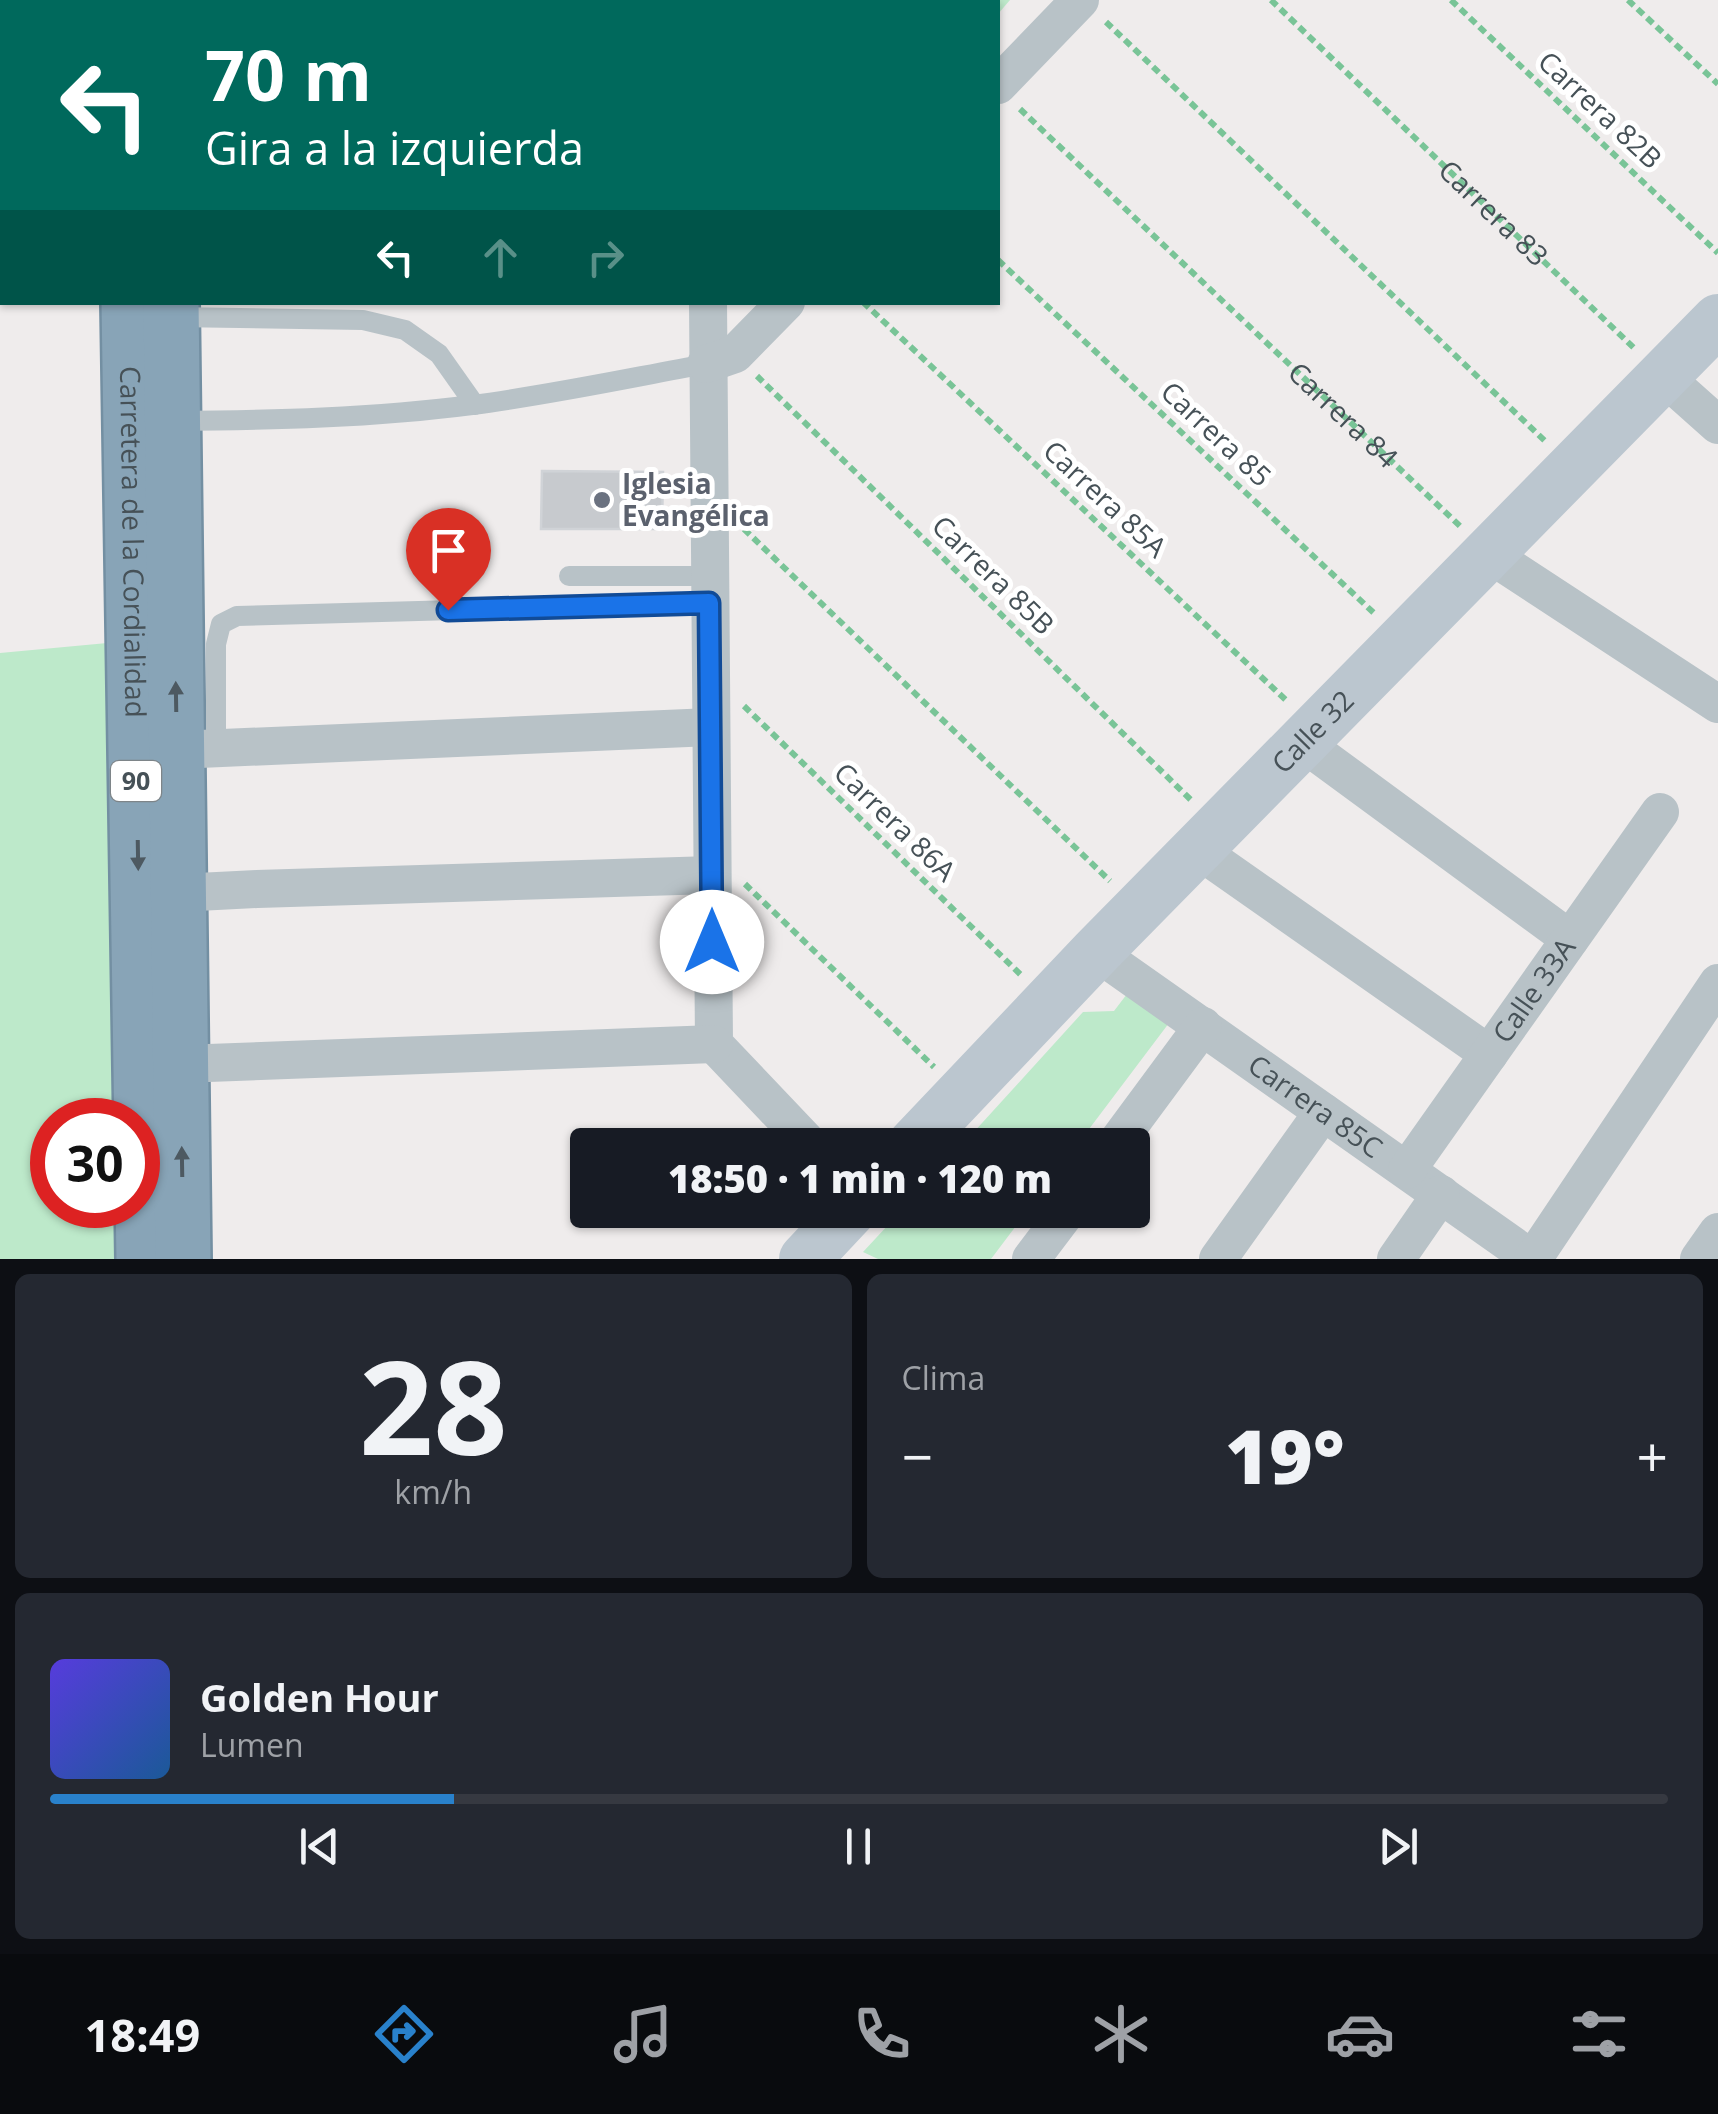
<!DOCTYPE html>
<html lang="es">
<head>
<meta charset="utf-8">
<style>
	body { margin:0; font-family:"Open Sans",sans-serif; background:#242831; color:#f1f3f6; height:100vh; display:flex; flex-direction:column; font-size:38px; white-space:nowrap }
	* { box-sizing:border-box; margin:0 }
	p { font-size:32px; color:#9ea1a6 }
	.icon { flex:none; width:55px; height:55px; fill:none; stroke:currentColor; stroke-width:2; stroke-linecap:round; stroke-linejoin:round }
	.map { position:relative; height:1259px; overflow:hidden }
	.details { display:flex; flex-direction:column; gap:15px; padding:15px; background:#0d0f14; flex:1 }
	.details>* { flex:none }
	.banner { position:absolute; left:0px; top:0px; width:1000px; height:305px; box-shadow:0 2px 8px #0004; background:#00695c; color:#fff; overflow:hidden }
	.speed { position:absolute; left:30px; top:1098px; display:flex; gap:20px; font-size:50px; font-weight:700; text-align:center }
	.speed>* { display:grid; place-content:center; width:130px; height:130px; border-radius:50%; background:#171b24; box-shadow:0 2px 8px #0004; line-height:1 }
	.speed .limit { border:15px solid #d22; background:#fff; color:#111 }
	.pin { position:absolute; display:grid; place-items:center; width:85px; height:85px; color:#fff; margin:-102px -42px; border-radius:50% 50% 50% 0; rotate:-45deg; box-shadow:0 0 10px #0007 }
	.pin .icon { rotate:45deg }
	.me { position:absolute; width:110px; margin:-55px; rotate:0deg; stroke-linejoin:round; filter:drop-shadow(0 0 8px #0008) }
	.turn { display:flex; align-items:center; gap:35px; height:210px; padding:0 40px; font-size:45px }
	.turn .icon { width:130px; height:130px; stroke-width:2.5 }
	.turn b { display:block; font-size:70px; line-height:85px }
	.lanes { display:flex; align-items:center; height:95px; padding:0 40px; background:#0003; justify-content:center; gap:50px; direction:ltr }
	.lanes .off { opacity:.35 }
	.big { font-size:75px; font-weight:800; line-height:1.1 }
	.details .card { flex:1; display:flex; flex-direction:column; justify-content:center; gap:15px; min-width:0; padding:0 35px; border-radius:15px; background:#242831 }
	.details .dial { align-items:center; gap:0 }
	.dial b { font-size:130px; line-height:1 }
	.song { display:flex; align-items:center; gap:30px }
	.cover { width:120px; height:120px; border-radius:15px; background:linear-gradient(135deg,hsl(250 70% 55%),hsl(210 70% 35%)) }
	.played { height:10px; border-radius:5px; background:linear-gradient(90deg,#2981cb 25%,#363941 25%) }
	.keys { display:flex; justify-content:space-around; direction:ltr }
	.heat { display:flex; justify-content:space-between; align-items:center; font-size:55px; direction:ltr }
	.details .tiles { flex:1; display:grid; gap:15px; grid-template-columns:1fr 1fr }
	.card:last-child { grid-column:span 2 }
	.trip { position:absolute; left:570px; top:1128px; width:580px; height:100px; border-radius:10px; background:#171b24; box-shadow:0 2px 8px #0004; font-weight:800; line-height:100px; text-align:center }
	.dock { display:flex; height:160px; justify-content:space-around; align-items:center; background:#090b0e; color:#9ea1a6 }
	.dock .icon { width:70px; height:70px }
	.dock .current { color:#2981cb }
	.dock b { font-size:45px; color:#f1f3f6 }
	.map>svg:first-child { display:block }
	.green { fill:#bde9ca }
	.building { fill:#c7cace; stroke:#d0d3d7; stroke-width:2.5 }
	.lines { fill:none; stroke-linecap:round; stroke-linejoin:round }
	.highway-casing { stroke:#738fa2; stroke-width:60 }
	.path { stroke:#79c497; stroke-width:6; stroke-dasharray:8 5; stroke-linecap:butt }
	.lane { stroke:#b8c2c7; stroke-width:20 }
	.street { stroke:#b8c2c7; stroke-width:38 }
	.secondary { stroke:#bbc6cf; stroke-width:52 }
	.highway { stroke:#88a4b7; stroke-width:55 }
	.oneway { fill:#4d5961 }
	.route-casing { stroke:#114b97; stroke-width:25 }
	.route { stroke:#1a73e8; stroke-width:18 }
	.worship-dot { fill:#6b7280; stroke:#fff; stroke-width:4 }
	.labels { text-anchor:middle; stroke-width:10; stroke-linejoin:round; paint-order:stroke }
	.shield { fill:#fff; stroke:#7e8589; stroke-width:2.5 }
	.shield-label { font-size:25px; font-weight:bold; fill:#465157 }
	.street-label { font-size:28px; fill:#465157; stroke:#fff }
	.worship-label { font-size:28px; font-weight:bold; fill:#5b616d; stroke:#fff; text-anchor:start }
</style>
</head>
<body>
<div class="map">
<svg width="1718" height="1259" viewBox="0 0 1718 1259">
	<rect width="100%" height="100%" fill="#efecec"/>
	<path class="green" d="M331,0H650V2H331Z
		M725,0H1010L998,14V2H725Z
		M118,642L129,1120H52V1205H130L132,1259H0V653Z
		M1127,994L1169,1023L1077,1145H962L1083,1012L1114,1011Z
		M902,1210H1028L991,1259H878L863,1252Z"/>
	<path class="building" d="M542,471L663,472L662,529H541Z"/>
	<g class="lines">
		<defs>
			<g id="highway">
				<path d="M122,0V2"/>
				<path d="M166,0V2"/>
				<path id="s6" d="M129,302L144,1259"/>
				<path d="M171,302L183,1259"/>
			</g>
		</defs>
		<use href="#highway" class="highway-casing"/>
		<g class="path">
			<path id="s1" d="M1271,0L1634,348"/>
			<path d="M1451,0L1718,253"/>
			<path d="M1628,0L1718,84"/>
			<path d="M1106,22L1545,441"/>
			<path id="s2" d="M1020,109L1461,527"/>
			<path d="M998,260L1376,615"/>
			<path d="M863,302L1288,702"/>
			<path d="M757,376L1191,800"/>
			<path d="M744,529L1110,881"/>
			<path d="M744,706L1022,976"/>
			<path d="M745,884L934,1067"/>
		</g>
		<path class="lane" d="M173,317L363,320L405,330L439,354L475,405
			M173,421C273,420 372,418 472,405C550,395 629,378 706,364
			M569,576H709
			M216,747V644L221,624L237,616L709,603"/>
		<g class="street">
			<path d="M706,0V2"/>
			<path d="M998,85L1080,0"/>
			<path d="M0,212L2,211"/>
			<path d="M708,302L714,1044L810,1145"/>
			<path d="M706,364L735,354L786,302"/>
			<path d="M1663,376L1718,425"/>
			<path d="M1489,554L1718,704"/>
			<path d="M1303,743L1570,939"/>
			<path d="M177,750L711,727"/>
			<path d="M1198,850L1489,1054"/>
			<path d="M178,893L257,889L712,875"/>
			<path id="s3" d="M1096,952L1532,1259"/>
			<path d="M181,1064L714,1044"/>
			<path d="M1115,1145L1203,1026"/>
			<path id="s4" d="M1407,1170L1660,812"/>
			<path d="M1031,1259L1068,1210"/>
			<path d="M1218,1259L1323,1112"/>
			<path d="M1396,1259L1441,1194"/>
			<path d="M1533,1259L1718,983"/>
			<path d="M1699,1259L1718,1232"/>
		</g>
		<g class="secondary">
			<path id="s5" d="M913,1145L1096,952L1718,320"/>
			<path d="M805,1259L851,1210"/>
		</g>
		<use href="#highway" class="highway"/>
	</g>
	<defs><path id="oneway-solid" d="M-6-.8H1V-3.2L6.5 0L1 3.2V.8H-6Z" transform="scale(2.5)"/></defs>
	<g class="oneway">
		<use href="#oneway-solid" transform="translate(176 697) rotate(-91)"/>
		<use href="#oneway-solid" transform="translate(138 855) rotate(89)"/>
		<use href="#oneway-solid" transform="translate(182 1162) rotate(-91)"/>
	</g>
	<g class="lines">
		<defs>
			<path id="route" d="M448,610L709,603L712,942"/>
		</defs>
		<use href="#route" class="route-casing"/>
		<use href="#route" class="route"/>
	</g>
	<circle class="worship-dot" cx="602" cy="500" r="10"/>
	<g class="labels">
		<rect class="shield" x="111" y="761" width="50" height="40" rx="8"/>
		<g class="shield-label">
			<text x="136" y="790">90</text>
		</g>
		<g class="street-label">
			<text transform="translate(1600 110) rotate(43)" y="10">Carrera 82B</text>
			<text dy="10" stroke="none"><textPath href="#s1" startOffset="308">Carrera 83</textPath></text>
			<text dy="10" stroke="none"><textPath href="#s2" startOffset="445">Carrera 84</textPath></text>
			<text transform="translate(1216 434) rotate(43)" y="10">Carrera 85</text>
			<text transform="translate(1105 499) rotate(43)" y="10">Carrera 85A</text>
			<text dy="10" stroke="none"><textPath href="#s6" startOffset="240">Carretera de la Cordialidad</textPath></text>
			<text transform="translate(993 575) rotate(44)" y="10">Carrera 85B</text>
			<text dy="10" stroke="none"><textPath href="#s5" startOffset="575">Calle 32</textPath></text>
			<text transform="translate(895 822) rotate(44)" y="10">Carrera 86A</text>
			<text dy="10" stroke="none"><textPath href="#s4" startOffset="220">Calle 33A</textPath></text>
			<text dy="10" stroke="none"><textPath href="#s3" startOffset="268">Carrera 85C</textPath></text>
		</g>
		<g class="worship-label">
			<text x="622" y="494">Iglesia<tspan x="622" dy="32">Evangélica</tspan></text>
		</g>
	</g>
</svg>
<div class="speed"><div class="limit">30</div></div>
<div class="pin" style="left:448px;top:610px;background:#d93025"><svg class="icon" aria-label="arrive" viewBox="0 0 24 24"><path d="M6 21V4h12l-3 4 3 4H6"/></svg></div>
<svg class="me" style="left:712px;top:942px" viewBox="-20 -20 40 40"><circle r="19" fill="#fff"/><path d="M0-13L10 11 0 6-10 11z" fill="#1a73e8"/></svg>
<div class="trip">18:50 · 1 min · 120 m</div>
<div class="banner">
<div class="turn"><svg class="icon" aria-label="left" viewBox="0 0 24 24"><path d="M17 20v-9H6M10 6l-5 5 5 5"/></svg><div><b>70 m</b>Gira a la izquierda</div></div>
<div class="lanes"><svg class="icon" aria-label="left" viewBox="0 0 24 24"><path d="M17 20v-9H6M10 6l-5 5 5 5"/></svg><svg class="icon off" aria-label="ahead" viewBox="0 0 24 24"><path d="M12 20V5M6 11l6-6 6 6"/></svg><svg class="icon off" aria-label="right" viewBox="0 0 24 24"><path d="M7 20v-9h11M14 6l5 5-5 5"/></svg></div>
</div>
</div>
<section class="details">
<div class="tiles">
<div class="card dial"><b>28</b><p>km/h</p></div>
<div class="card"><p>Clima</p>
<div class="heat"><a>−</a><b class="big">19°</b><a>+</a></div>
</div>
<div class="card">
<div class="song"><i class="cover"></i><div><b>Golden Hour</b><p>Lumen</p></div></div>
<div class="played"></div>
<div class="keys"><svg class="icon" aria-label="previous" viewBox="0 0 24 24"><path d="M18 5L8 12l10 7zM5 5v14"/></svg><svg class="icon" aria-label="pause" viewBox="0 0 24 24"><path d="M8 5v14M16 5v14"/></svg><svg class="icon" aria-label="next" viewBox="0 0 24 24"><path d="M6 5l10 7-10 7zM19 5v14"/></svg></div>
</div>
</div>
</section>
<nav class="dock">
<b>18:49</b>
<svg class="icon current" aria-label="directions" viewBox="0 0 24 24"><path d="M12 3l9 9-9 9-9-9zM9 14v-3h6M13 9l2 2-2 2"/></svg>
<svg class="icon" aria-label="music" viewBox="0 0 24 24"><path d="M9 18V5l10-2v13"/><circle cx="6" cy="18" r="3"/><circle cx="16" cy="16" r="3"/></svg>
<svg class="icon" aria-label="phone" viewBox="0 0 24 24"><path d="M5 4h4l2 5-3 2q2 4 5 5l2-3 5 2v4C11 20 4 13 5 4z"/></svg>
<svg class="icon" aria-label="climate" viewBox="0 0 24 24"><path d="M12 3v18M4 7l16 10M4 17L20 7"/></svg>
<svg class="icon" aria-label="car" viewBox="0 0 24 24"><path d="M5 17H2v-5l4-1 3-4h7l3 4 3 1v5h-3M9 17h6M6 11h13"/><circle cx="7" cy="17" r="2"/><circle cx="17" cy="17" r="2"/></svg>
<svg class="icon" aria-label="filters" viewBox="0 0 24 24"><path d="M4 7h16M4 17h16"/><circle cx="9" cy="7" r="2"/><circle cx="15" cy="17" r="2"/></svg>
</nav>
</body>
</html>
